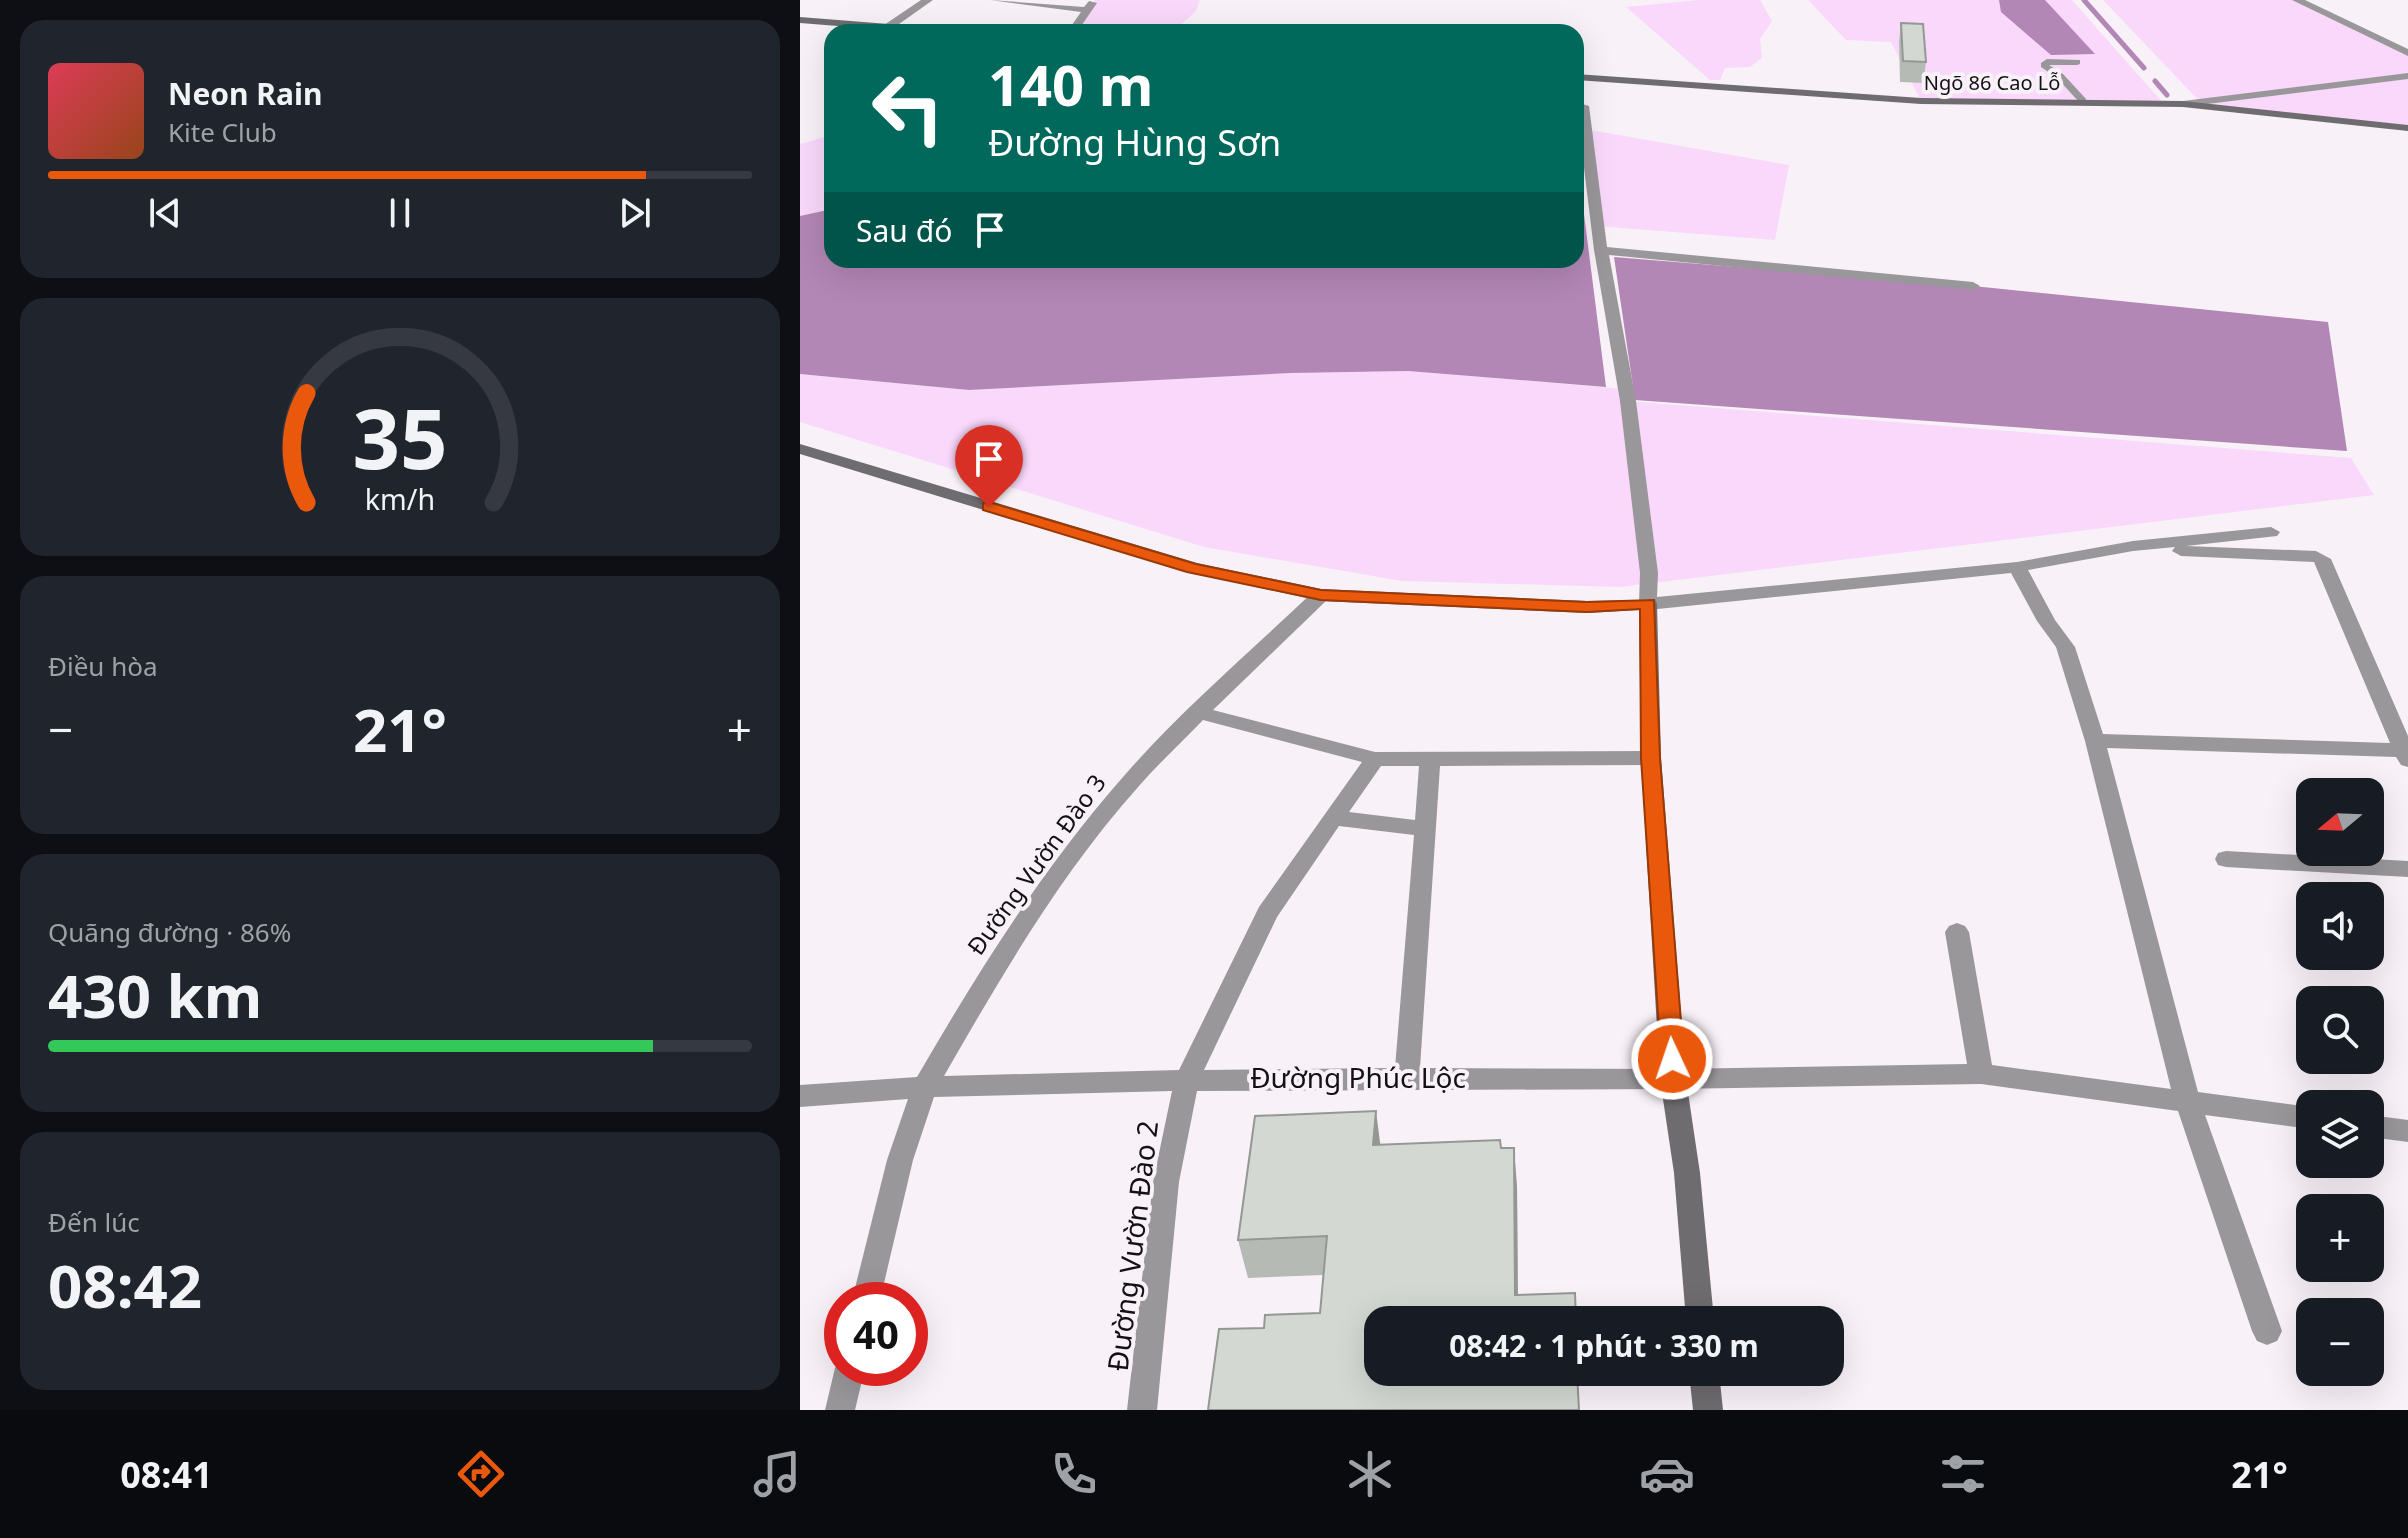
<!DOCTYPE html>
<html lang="vi">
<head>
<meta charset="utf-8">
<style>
	body { margin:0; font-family:"Noto Sans",sans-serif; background:#20242c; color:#f1f3f6; height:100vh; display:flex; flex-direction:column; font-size:30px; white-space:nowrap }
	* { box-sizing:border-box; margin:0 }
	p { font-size:26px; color:#9ea1a6 }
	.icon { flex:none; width:44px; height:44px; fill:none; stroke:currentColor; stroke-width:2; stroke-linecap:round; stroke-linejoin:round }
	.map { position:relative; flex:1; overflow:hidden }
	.drawer { display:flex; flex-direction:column; gap:20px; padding:20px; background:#0d0f14; width:800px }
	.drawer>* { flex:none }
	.guide { position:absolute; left:24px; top:24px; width:760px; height:244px; border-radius:24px; box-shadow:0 8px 32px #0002; background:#00695c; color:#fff; overflow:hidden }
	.needle { width:52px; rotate:251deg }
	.controls { position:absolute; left:1496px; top:778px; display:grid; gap:16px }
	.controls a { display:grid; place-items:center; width:88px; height:88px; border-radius:16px; background:#171b24; box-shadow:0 8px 32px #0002; font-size:40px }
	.speed { position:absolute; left:24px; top:1282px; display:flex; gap:16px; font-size:40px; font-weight:700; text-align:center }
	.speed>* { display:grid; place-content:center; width:104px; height:104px; border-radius:50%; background:#171b24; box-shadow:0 8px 32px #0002; line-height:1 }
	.speed .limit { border:12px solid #d22; background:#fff; color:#111 }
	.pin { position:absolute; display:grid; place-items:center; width:68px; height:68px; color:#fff; margin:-82px -34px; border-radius:50% 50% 50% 0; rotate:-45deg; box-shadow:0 0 8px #0007 }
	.pin .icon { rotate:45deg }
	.me { position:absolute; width:88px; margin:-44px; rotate:357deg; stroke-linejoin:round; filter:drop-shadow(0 0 6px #0008) }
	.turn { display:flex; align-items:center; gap:28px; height:168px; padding:0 32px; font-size:36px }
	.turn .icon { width:104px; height:104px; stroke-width:2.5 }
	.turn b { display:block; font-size:56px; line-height:68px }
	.then { display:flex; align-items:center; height:76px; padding:0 32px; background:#0003; gap:16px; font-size:30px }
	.big { font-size:60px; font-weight:700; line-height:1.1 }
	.drawer .tile { flex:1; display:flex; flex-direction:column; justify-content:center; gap:12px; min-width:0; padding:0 28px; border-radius:24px; background:#20242c }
	.drawer .dial { align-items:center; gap:0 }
	.dial svg { height:208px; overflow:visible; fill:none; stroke:#363941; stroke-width:7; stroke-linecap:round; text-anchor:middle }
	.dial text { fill:#f1f3f6; stroke:none }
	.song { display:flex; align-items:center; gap:24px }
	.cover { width:96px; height:96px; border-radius:12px; background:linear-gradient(135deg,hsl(350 70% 55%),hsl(20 70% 35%)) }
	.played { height:8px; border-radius:4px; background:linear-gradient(90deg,#ea580c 85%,#363941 85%) }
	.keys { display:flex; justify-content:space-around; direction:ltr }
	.heat { display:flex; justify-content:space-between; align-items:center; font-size:44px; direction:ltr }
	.charge { height:12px; border-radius:6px; background:linear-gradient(90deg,#34c759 86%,#363941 0) }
	.trip { position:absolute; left:564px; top:1306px; width:480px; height:80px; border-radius:24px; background:#171b24; box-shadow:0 8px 32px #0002; font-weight:700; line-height:80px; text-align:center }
	.tab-bar { display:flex; height:128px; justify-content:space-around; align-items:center; background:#090b0e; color:#9ea1a6 }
	.tab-bar .icon { width:56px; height:56px }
	.tab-bar .current { color:#ea580c }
	.tab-bar b { font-size:36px; color:#f1f3f6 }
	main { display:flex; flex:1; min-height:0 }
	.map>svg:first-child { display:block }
	.green { fill:#f9d8fb }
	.water { fill:#b286b5 }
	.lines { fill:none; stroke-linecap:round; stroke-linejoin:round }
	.stream { stroke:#b286b5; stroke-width:5 }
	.lane { fill:#9a979a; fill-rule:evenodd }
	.street { fill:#9a979a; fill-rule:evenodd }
	.secondary { fill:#6f6c6f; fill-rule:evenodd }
	.wall { fill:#b5bab5 }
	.shaded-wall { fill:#949793 }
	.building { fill:#d3d8d2; stroke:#949793; stroke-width:2 }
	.route { fill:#ea580c; stroke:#983908; stroke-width:2 }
	.labels { text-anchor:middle; stroke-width:8; stroke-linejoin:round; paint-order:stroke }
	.far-street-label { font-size:20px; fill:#131113; stroke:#f8f2f8 }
	.street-label { font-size:24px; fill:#131113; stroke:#f8f2f8 }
	.near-street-label { font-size:28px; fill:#131113; stroke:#f8f2f8 }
</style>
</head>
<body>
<main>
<section class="drawer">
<div class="tile">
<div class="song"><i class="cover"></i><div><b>Neon Rain</b><p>Kite Club</p></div></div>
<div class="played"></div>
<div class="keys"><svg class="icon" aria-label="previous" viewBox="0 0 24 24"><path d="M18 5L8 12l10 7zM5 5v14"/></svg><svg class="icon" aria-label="pause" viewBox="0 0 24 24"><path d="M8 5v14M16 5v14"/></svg><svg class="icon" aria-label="next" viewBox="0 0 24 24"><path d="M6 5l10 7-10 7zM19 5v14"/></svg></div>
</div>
<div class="tile dial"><svg viewBox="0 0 100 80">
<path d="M14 69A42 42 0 1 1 86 69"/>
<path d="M14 69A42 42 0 0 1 14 27" stroke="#ea580c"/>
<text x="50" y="56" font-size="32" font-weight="700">35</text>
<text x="50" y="72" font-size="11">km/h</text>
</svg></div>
<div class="tile"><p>Điều hòa</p>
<div class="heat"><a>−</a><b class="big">21°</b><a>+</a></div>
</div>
<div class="tile"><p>Quãng đường · 86%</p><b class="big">430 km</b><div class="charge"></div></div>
<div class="tile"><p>Đến lúc</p><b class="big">08:42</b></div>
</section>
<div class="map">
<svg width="1608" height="1410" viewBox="0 0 1608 1410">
	<rect width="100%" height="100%" fill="#f8f2f8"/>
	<path class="green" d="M295,0H400L396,11L373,32H271Z
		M898,0H960L972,21L960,39L962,58L950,67L925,68L920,80H910L826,7Z
		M1008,0H1272L1363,103L1121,101L1091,42L1046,40Z
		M1303,0H1496L1608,53V128L1404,106Z
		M785,129L989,165L975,240L797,226Z
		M32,135V209L0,216V144Z
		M608,371L825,389L827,401L1551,458L1574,495L820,587L602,581L404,547L0,422V374L169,390L491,373Z"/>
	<path class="water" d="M1199,0H1245L1295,54L1251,55L1201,12Z
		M32,209V260H776V214H784L806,387L608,371L491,373L169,390L0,374V216Z
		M814,257L1173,286L1528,322L1547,451L835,400Z"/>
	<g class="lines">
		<path class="stream" d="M1284,0L1344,68
			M1355,81L1367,95"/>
		<path class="lane" d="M1247,59L1280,60V64L1277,65H1249L1263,74L1286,99V103H1280L1257,78L1241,67V63Z"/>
		<path class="street" d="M121,0H133L92,29H84V25Z
			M190,0L284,7L289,1L297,3L277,32H267L281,12Z
			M1492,0H1505L1608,49V56Z
			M1608,73V79L1383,107L1377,104L1383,101Z
			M776,102L789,106L807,247L1173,282L1180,286L1173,290L809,255L836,401L858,573L857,597L1217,562L1333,541L1471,527L1480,532L1477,536L1386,546L1516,551L1531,559L1608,736V767L1601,765L1596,757L1307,748L1398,1092L1510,1107V1129L1405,1115L1482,1331L1477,1341L1467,1345L1457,1341L1452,1331L1378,1111L1181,1084L873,1089L397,1091L379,1182L357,1410H327L353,1182L372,1091L134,1097L113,1160L80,1300H52L87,1160L108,1099L0,1107V1085L117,1077C178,972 242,869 323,777C381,710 450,652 514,591L521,589L530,595L528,599L413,710L575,752L851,751L861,758L851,765L640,766L620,1068L873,1069L1167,1064L1145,932L1149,926L1157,923L1165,926L1169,932L1192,1065L1371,1089L1285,741L1256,647L1237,621L1211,573L848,610L839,604L840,573L820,401L794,250ZM1375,547L1372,551L1381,556L1514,562L1590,743L1303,734L1275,647L1255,620L1228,570L1333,551ZM403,720L562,762L459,907L379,1070L144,1076C202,975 261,873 339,786C359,763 382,742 403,720ZM581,766H619L615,820L549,812ZM539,826L614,835L595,1068L404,1070L477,917Z
			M1426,851L1608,861V877L1426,867L1418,865L1415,859L1418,853Z
			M1570,1115L1608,1120V1142L1570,1137Z
			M42,1357V1368H65L55,1410H25L35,1368Z"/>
		<path class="secondary" d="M0,17L152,29L157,32H113L0,23Z
			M776,74L1121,98L1383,101L1608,125V131L1383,107L1121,104L776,80Z
			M0,444L397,563L521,589L787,601L855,600L857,604L861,758L886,1079L900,1173L914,1320H886L874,1173L860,1079L841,758L839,610L787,613L521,601L387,572L0,454Z
			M889,1372H919L923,1410H893Z"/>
	</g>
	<path class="wall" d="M1101,23L1126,62L1123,83L1100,82L1099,42Z
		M581,1145L701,1148L717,1186L718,1295L464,1328L520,1313L523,1275L448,1278L438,1240Z"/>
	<path class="shaded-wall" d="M576,1111L581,1150L573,1145Z
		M714,1148L717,1186L718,1320L715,1295Z"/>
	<path class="building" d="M1101,23L1123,24L1126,62L1103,61Z
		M576,1111L573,1145L700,1140L701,1148H714L715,1295L775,1293L776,1320H578V1372H777L779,1410H408L419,1329L464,1328L465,1315L520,1313L527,1236L438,1240L455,1116Z"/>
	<path class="route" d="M189,502L396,564L521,590L787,602L854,600L860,758L884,1059L880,1065L872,1068L864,1065L861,1059L841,758L840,609L787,612L521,600L387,572L183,510V503Z"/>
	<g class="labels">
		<g class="far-street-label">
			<text x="1192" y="90">Ngõ 86 Cao Lỗ</text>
		</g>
		<g class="street-label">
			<text transform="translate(237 865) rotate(-54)" y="8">Đường Vườn Đào 3</text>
		</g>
		<g class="near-street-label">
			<text x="558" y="1088">Đường Phúc Lộc</text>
			<text transform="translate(333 1246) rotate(-83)" y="10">Đường Vườn Đào 2</text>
		</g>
	</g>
</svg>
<div class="controls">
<a><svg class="needle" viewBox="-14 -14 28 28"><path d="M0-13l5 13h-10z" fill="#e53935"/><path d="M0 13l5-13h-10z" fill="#9ea1a6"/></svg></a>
<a><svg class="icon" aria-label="sound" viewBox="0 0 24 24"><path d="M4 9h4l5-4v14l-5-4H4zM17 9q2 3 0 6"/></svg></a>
<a><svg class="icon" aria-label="search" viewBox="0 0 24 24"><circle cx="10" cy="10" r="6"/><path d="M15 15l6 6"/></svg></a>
<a><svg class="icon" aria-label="layers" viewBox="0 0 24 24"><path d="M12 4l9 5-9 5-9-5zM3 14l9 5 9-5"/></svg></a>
<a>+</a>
<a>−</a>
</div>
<div class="speed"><div class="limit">40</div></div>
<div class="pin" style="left:189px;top:507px;background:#d93025"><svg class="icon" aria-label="arrive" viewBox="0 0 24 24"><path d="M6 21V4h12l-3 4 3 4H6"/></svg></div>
<svg class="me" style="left:872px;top:1059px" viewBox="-20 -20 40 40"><circle r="17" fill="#ea580c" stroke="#fff" stroke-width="3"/><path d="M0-11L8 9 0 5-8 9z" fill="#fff"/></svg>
<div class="trip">08:42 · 1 phút · 330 m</div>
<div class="guide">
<div class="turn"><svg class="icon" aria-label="left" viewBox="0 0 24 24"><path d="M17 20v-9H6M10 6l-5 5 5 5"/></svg><div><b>140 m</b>Đường Hùng Sơn</div></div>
<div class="then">Sau đó<svg class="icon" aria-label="arrive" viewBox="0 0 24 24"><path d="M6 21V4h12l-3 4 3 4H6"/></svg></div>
</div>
</div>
</main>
<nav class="tab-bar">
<b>08:41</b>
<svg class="icon current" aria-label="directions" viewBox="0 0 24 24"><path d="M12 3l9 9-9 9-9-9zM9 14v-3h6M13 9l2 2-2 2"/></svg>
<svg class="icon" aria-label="music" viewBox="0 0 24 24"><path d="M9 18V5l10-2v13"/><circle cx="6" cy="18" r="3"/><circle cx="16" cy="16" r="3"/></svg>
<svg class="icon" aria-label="phone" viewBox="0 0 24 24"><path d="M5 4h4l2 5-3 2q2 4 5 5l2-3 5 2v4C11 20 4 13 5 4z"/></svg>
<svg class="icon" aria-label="climate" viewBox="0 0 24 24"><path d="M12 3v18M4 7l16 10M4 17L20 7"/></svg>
<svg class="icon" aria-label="car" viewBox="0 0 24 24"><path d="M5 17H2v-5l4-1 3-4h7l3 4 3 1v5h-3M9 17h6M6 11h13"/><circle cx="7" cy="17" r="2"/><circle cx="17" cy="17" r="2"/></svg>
<svg class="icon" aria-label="filters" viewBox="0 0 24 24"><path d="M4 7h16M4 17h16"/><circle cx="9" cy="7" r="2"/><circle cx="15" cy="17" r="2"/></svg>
<b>21°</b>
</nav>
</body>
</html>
